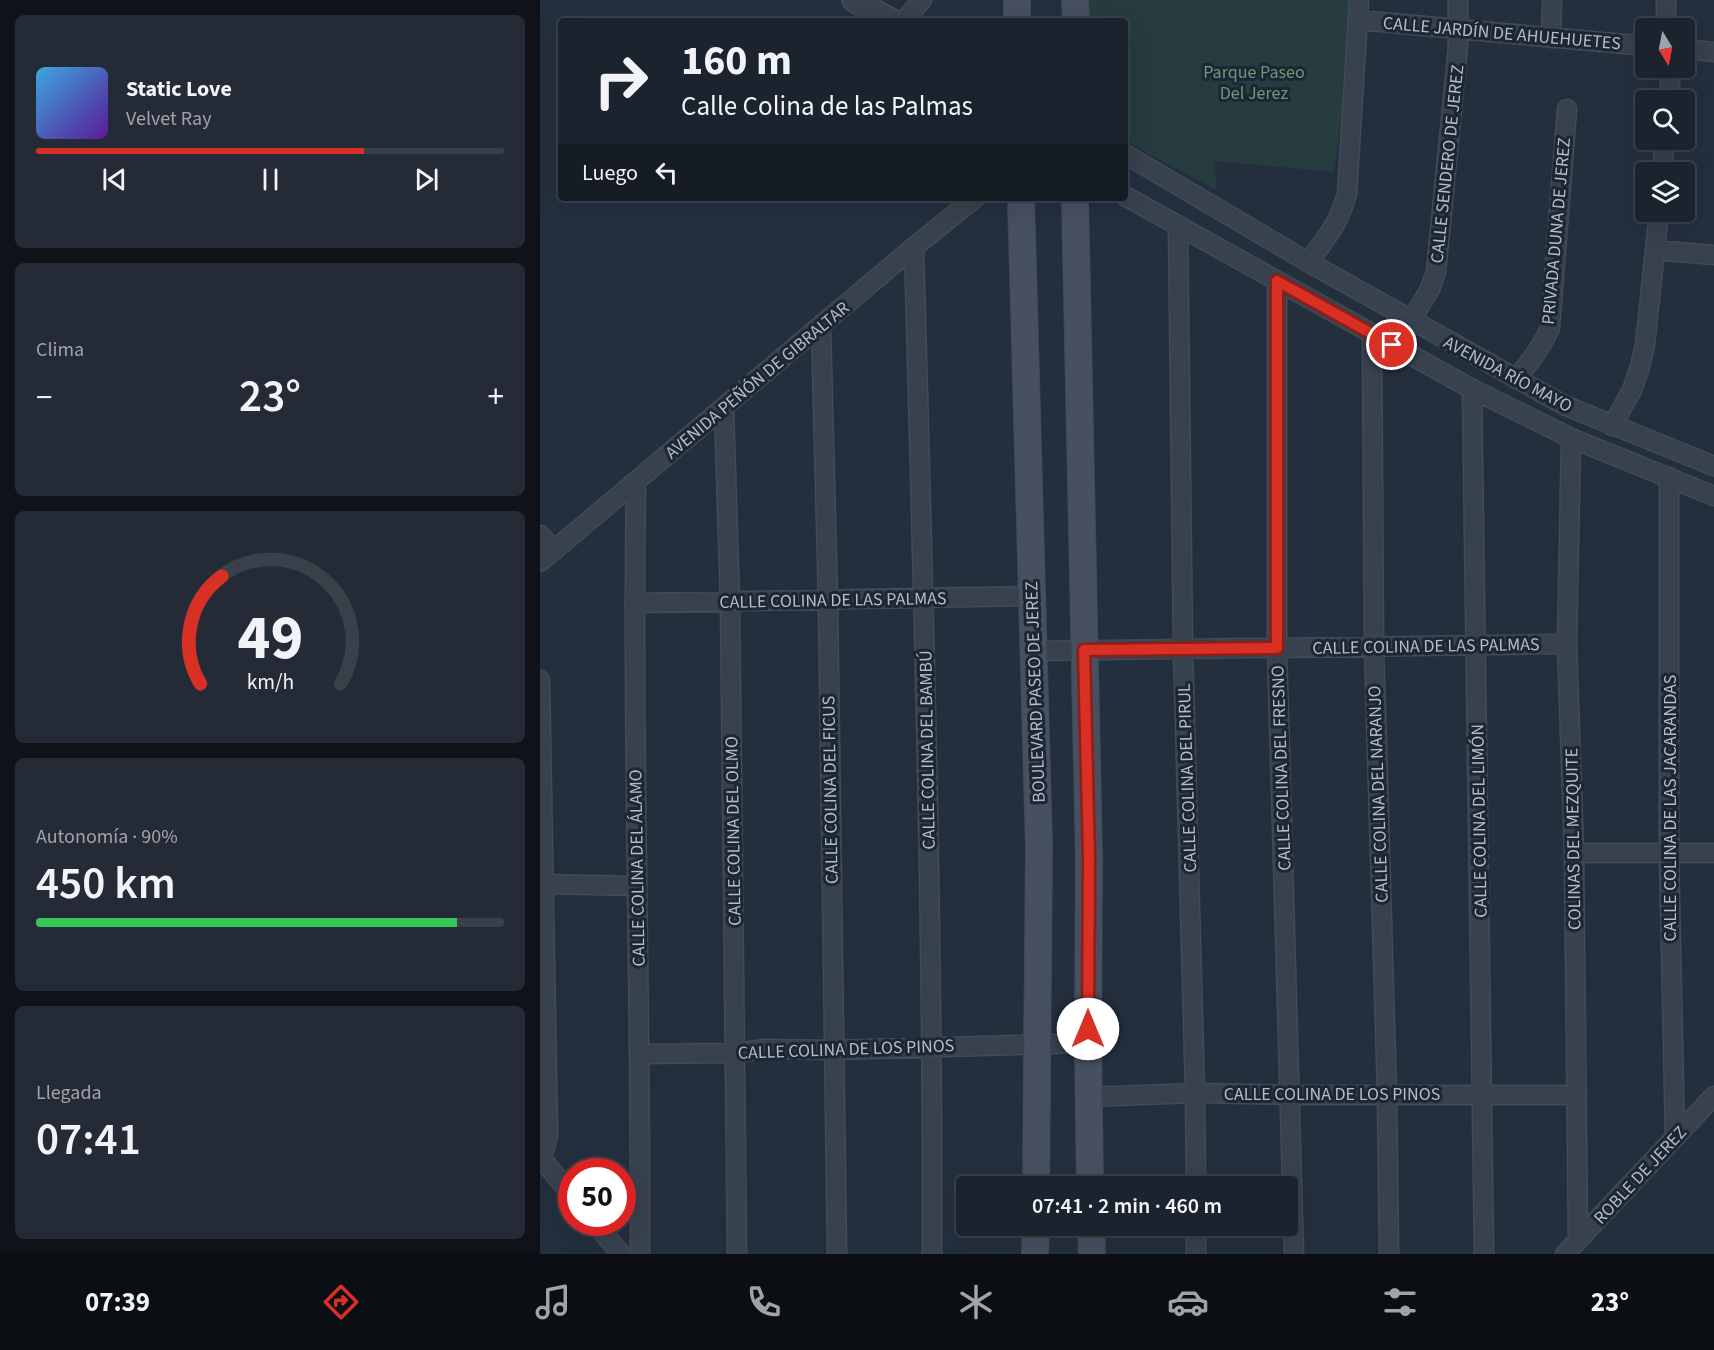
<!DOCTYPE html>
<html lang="es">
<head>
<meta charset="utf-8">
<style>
	body { margin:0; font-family:"Source Sans 3",sans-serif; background:#242b36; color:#f1f3f6; height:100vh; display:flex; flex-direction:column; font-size:22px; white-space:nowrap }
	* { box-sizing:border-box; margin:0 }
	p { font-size:20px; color:#a0a4aa }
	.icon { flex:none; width:33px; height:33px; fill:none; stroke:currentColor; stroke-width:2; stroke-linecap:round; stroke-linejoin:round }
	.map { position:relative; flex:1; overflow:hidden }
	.side { display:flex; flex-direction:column; gap:15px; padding:15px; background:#0f1319; width:540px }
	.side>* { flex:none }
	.hud { position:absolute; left:18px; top:18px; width:570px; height:183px; border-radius:6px; box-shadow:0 6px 24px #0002,0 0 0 2px #39404a; background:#1b232e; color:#f1f3f6; overflow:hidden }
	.needle { width:39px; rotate:170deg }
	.tools { position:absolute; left:1095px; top:18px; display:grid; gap:12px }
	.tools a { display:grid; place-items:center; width:60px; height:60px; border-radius:6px; background:#1b232e; box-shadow:0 6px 24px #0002,0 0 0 2px #39404a; font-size:30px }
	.speed { position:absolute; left:18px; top:1158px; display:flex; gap:12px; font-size:30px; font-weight:700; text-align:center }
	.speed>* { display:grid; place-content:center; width:78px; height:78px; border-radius:50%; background:#1b232e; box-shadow:0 6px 24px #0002,0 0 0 2px #39404a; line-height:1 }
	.speed .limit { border:9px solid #d22; background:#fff; color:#111 }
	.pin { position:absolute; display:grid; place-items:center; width:51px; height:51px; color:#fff; margin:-26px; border:3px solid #fff; border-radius:50%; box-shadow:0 2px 6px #0007 }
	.me { position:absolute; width:66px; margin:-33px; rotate:0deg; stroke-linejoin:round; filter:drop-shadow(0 0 4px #0008) }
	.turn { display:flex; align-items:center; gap:21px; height:126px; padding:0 24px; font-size:27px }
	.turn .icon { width:78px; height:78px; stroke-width:2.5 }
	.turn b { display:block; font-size:42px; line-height:51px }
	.then { display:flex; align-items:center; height:57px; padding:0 24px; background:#0003; gap:12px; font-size:22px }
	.big { font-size:45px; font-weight:600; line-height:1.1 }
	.side .widget { flex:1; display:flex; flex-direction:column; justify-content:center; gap:9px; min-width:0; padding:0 21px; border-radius:9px; background:#242b36 }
	.side .dial { align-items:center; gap:0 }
	.dial svg { height:156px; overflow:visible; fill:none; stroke:#39404a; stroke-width:7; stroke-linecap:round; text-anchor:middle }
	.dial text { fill:#f1f3f6; stroke:none }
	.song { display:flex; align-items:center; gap:18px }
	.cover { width:72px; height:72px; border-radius:9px; background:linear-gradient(135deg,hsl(200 70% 55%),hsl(270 70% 35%)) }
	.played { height:6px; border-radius:3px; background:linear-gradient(90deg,#d93025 70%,#39404a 70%) }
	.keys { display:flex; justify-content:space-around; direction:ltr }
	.heat { display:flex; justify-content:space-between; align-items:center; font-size:33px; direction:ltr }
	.charge { height:9px; border-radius:4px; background:linear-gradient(90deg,#34c759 90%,#39404a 0) }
	.trip { position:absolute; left:416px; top:1176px; width:342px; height:60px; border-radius:6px; background:#1b232e; box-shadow:0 6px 24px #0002,0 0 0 2px #39404a; font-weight:600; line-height:60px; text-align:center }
	.dock { display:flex; height:96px; justify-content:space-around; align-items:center; background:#0b0e12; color:#a0a4aa }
	.dock .icon { width:42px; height:42px }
	.dock .on { color:#d93025 }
	.dock b { font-size:27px; color:#f1f3f6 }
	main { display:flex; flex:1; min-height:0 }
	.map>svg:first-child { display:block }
	.green { fill:#263c3f }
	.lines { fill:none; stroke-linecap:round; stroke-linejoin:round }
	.minor-casing { stroke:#414a57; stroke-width:21 }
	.tertiary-casing { stroke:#414a57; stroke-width:26 }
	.secondary-casing { stroke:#414a57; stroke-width:28 }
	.minor { stroke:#38414e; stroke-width:18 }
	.tertiary { stroke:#38414e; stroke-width:22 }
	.secondary { stroke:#465061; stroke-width:26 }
	.route-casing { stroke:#8d1f18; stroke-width:15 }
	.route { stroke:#d93025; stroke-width:10 }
	.labels { text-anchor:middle; stroke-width:6; stroke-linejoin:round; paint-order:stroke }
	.street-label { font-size:18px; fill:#b4bcc9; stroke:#1d2633 }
	.park-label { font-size:18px; fill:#6b9a76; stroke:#1d2633 }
</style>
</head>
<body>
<main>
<section class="side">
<div class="widget">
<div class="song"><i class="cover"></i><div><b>Static Love</b><p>Velvet Ray</p></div></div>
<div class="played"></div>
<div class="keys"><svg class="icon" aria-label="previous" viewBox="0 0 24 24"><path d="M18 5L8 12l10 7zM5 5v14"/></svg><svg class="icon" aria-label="pause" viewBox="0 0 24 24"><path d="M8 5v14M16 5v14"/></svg><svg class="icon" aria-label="next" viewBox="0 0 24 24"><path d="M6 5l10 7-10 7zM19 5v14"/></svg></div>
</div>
<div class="widget"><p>Clima</p>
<div class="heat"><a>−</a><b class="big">23°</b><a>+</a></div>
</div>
<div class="widget dial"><svg viewBox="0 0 100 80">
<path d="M14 69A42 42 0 1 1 86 69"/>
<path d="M14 69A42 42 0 0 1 25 14" stroke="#d93025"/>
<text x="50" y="56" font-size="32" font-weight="700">49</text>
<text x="50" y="72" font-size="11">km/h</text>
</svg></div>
<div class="widget"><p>Autonomía · 90%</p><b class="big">450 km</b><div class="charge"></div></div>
<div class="widget"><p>Llegada</p><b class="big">07:41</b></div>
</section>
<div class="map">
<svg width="1174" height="1254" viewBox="0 0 1174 1254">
	<rect width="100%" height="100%" fill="#242f3e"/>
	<path class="green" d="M544,0H809L802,109L794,172L675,161L676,190L585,141V21H544Z"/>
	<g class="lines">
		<defs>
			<path id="minor" d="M819,20L1106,46
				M364,21L382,0
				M1126,28V0
				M1011,38L1012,0
				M1144,49L1174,52
				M1129,100L1131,68
				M585,154L768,262L1024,405L1174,466
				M1122,172L1125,140
				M585,196L932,389L1031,438L1174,496
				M638,225L643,649L655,1093L656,1186
				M374,247C383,582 393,918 392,1254
				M1116,250L1174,255
				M768,262C786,239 799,223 807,194L819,0
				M737,281V648L754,1254
				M871,321L890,289L896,272L918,47V0
				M281,326L288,601L297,1254
				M832,334L834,646L847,1095L849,1254
				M976,379C990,363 1001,348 1010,328L1027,109
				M932,389L944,1254
				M184,408L190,602L197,1254
				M1072,426L1092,390L1100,367L1105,345L1119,212
				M1031,438L1027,644L1034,853L1038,1240
				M1129,477V853L1135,1138
				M96,481C92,739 101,996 100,1254
				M0,535L14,551
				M0,562L374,247L435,198
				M94,603L492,596
				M493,651L1027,644
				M0,680L8,1134L5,1148L0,1153
				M1034,853H1174
				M3,884L96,886
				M101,1054L196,1053L225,1049L295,1050L548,1043
				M548,1097L655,1093L751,1095H1037
				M0,1157L32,1195
				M54,1222L81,1254
				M656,1226V1254
				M1025,1254L1174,1096"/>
			<path id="tertiary" d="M314,0L352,21"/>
			<path id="secondary" d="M535,0L536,21
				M477,21V0
				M481,198L499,847L496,1186
				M535,198L549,858L548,1043L550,1186
				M551,1226L552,1254
				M495,1254L496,1226"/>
		</defs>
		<use href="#minor" class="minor-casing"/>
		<use href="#tertiary" class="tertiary-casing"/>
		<use href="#secondary" class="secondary-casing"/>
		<use href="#minor" class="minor"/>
		<use href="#tertiary" class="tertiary"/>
		<use href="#secondary" class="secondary"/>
	</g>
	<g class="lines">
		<defs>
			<path id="route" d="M548,1029L549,858L544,650L737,648V281L852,345"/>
		</defs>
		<use href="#route" class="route-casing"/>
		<use href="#route" class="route"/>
	</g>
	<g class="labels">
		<g class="street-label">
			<text transform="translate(962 33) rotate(5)" y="6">CALLE JARDÍN DE AHUEHUETES</text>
			<text transform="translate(907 164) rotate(-84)" y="6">CALLE SENDERO DE JEREZ</text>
			<text transform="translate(1016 231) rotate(-85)" y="6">PRIVADA DUNA DE JEREZ</text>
			<text transform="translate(968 374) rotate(28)" y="6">AVENIDA RÍO MAYO</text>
			<text transform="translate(217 380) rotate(-40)" y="6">AVENIDA PEÑÓN DE GIBRALTAR</text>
			<text transform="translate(293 600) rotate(-1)" y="6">CALLE COLINA DE LAS PALMAS</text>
			<text transform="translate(886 646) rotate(-1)" y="6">CALLE COLINA DE LAS PALMAS</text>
			<text transform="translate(495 692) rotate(-92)" y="6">BOULEVARD PASEO DE JEREZ</text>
			<text transform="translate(387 750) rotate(-91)" y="6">CALLE COLINA DEL BAMBÚ</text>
			<text transform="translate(741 768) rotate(-92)" y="6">CALLE COLINA DEL FRESNO</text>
			<text transform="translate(647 778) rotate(-92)" y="6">CALLE COLINA DEL PIRUL</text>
			<text transform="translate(290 790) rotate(-91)" y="6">CALLE COLINA DEL FICUS</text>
			<text transform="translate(838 794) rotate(-92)" y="6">CALLE COLINA DEL NARANJO</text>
			<text transform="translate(1130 808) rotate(-90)" y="6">CALLE COLINA DE LAS JACARANDAS</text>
			<text transform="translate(939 821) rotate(-91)" y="6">CALLE COLINA DEL LIMÓN</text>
			<text transform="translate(193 831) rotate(-91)" y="6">CALLE COLINA DEL OLMO</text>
			<text transform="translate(1033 839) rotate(-91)" y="6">COLINAS DEL MEZQUITE</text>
			<text transform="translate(97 868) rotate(-91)" y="6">CALLE COLINA DEL ÁLAMO</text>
			<text transform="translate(306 1049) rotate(-2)" y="6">CALLE COLINA DE LOS PINOS</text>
			<text x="792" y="1100">CALLE COLINA DE LOS PINOS</text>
			<text transform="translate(1100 1175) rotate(-47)" y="6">ROBLE DE JEREZ</text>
		</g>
		<g class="park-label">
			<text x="714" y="78">Parque Paseo<tspan x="714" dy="21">Del Jerez</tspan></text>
		</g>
	</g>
</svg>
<div class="tools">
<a><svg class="needle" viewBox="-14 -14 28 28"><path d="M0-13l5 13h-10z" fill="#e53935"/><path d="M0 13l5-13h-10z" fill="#a0a4aa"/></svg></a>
<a><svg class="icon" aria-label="search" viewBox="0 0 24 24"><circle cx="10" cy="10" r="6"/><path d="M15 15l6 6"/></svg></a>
<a><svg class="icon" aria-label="layers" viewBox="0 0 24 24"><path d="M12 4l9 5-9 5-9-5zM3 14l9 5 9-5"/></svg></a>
</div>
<div class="speed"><div class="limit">50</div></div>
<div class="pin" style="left:852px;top:345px;background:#d93025"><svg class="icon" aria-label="arrive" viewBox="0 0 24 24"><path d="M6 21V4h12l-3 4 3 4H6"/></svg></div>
<svg class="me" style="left:548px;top:1029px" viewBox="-20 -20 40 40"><circle r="19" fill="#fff"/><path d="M0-13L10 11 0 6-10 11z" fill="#d93025"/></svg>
<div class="trip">07:41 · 2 min · 460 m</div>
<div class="hud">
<div class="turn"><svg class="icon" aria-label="right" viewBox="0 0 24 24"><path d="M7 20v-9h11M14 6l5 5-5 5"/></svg><div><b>160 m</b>Calle Colina de las Palmas</div></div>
<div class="then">Luego<svg class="icon" aria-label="left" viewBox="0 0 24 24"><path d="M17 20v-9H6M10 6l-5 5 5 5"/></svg></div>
</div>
</div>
</main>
<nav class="dock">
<b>07:39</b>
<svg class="icon on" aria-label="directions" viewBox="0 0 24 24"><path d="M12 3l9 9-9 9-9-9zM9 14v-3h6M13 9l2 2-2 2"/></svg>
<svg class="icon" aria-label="music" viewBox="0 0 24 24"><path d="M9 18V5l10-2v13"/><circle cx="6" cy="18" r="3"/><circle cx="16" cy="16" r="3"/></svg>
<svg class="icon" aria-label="phone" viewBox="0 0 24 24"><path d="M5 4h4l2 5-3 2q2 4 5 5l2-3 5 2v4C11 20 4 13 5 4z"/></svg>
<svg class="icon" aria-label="climate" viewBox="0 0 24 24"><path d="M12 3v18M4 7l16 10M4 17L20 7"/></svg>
<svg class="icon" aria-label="car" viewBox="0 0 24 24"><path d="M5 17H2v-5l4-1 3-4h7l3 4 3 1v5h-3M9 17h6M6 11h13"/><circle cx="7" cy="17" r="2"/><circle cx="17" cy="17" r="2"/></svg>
<svg class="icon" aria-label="filters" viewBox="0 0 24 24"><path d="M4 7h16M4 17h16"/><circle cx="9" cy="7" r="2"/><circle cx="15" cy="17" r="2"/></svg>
<b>23°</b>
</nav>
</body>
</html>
